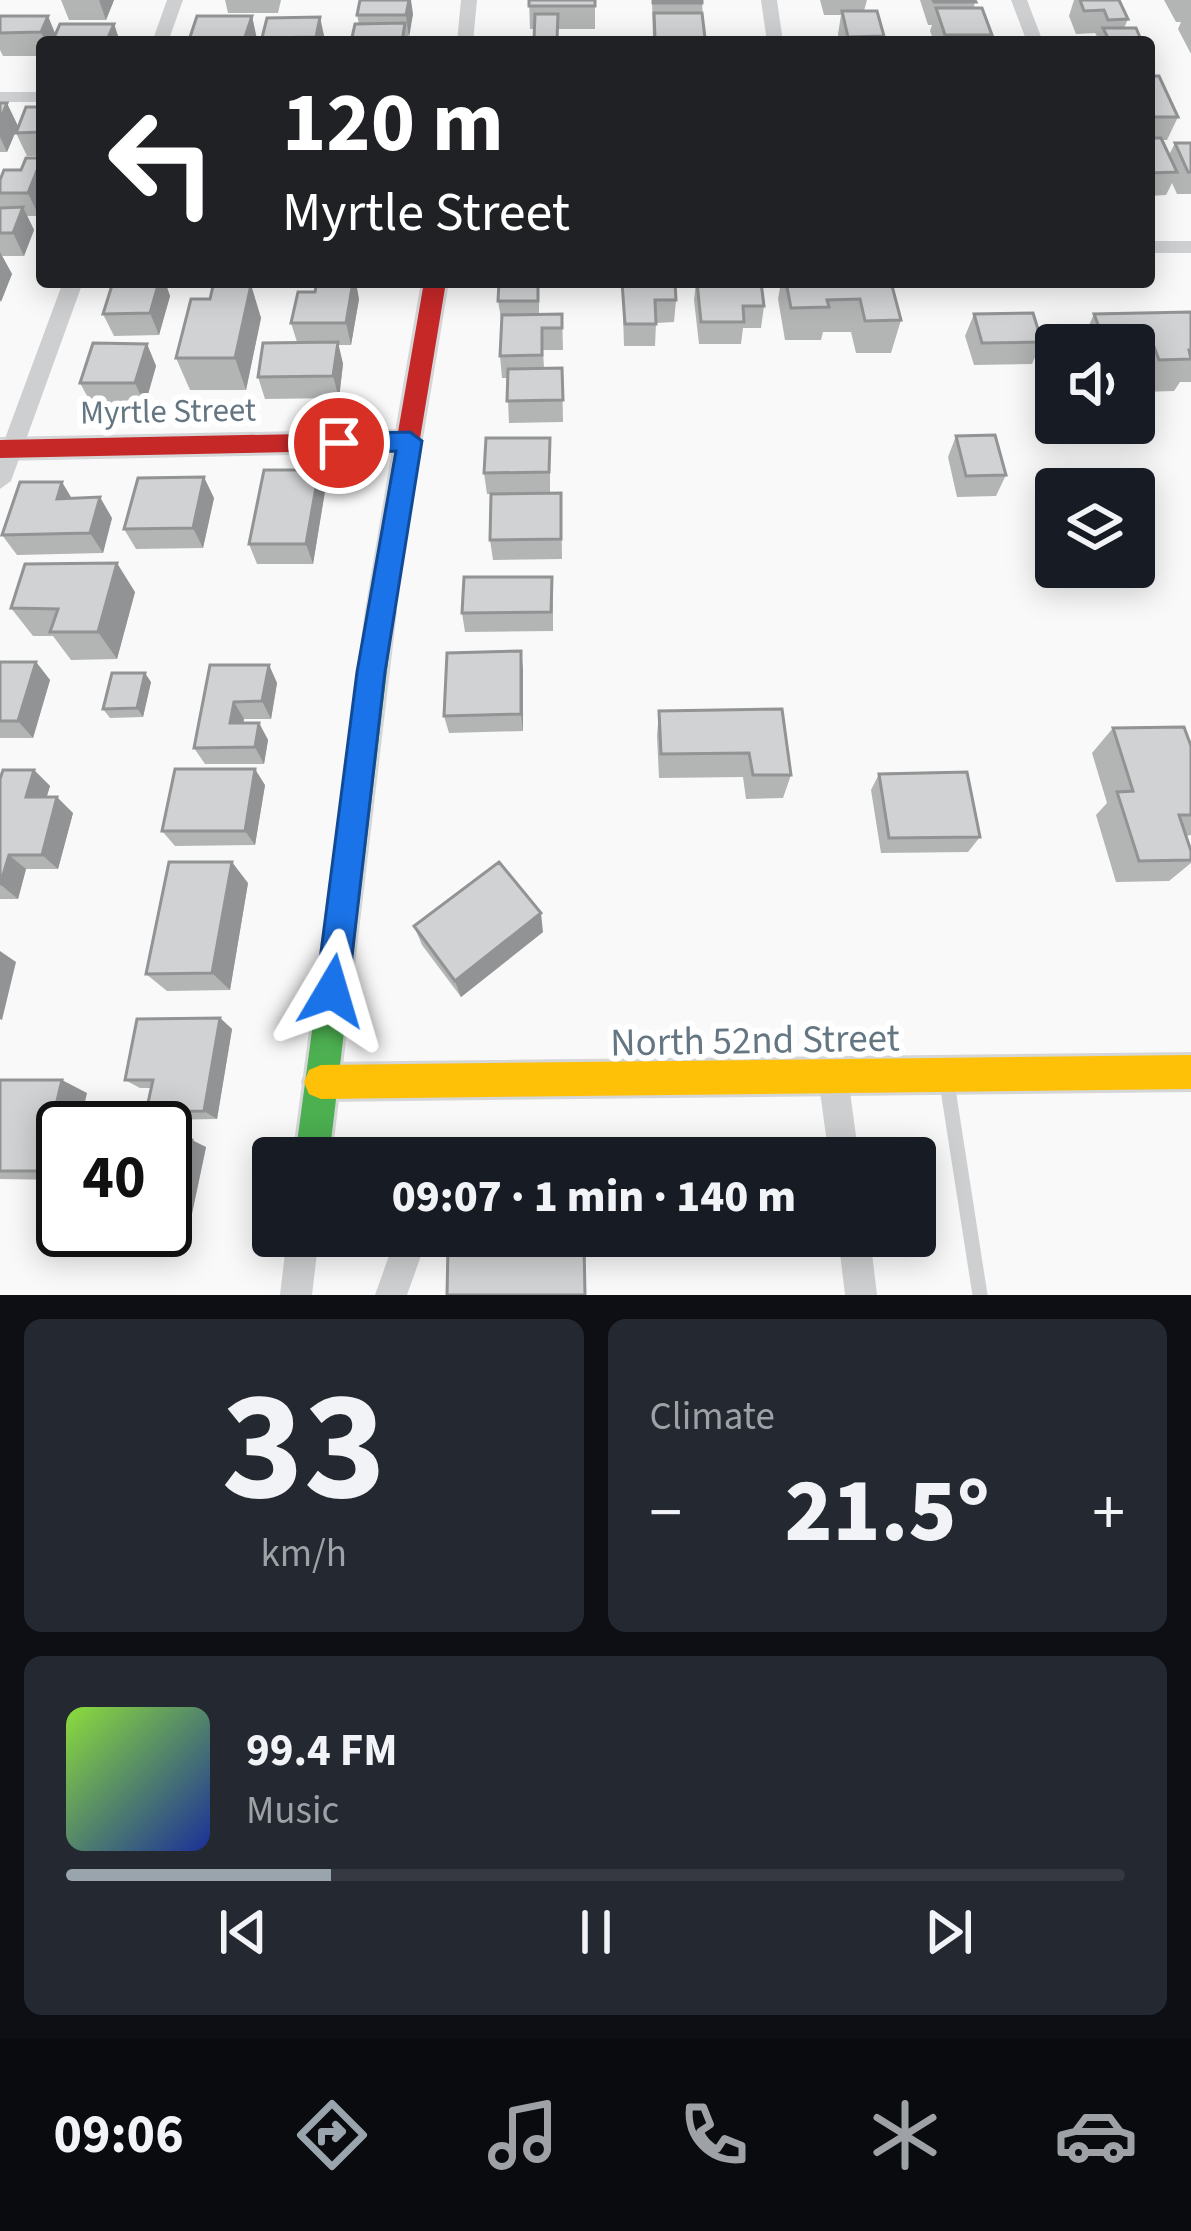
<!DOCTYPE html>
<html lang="en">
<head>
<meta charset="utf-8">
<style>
	body { margin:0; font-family:"Source Sans 3",sans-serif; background:#242831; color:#f1f3f6; height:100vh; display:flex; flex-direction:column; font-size:45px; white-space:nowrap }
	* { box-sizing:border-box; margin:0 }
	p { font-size:39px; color:#9ea1a6 }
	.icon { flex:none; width:66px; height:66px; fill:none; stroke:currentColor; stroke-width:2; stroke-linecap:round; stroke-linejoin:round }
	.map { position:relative; height:1295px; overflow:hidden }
	.sheet { display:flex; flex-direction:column; gap:24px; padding:24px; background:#0d0f14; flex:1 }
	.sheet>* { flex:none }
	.top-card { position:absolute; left:36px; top:36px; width:1119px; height:252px; border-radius:12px; box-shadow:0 6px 30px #0003; background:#202124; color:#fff; overflow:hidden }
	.buttons { position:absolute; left:1035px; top:324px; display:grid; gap:24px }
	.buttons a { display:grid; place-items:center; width:120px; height:120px; border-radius:12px; background:#171b24; box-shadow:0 6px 30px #0003; font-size:60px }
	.speed { position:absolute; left:36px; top:1101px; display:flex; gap:24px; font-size:60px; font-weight:700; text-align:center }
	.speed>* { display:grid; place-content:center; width:156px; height:156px; border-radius:50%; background:#171b24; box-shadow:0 6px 30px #0003; line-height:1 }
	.speed .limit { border:6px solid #111; border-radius:18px; background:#fff; color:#111 }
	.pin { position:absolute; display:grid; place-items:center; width:102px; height:102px; color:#fff; margin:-51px; border:6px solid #fff; border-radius:50%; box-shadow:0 3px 12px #0007 }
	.me { position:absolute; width:132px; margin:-66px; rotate:7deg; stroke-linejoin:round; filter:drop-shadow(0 0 9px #0008) }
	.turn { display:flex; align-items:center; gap:42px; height:252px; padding:0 48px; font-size:54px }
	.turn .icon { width:156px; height:156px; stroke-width:2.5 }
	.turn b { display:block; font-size:84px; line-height:102px }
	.big { font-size:90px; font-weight:800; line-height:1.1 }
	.sheet .tile { flex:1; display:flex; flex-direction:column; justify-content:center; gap:18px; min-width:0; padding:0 42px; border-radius:18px; background:#242831 }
	.sheet .dial { align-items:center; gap:0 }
	.dial b { font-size:156px; line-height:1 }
	.song { display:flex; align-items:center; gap:36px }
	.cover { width:144px; height:144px; border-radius:18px; background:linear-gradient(135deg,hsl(90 70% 55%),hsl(230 70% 35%)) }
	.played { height:12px; border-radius:6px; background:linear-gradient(90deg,#99a4ac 25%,#363941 25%) }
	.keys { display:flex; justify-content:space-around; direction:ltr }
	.heat { display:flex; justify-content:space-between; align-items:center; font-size:66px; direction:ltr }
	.sheet .tiles { flex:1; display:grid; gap:24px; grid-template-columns:1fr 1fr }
	.tile:last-child { grid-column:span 2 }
	.trip { position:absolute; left:252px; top:1137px; width:684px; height:120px; border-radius:12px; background:#171b24; box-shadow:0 6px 30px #0003; font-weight:800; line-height:120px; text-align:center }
	.dock { display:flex; height:192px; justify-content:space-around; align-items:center; background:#090b0e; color:#9ea1a6 }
	.dock .icon { width:84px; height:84px }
	.dock .current { color:#99a4ac }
	.dock b { font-size:54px; color:#f1f3f6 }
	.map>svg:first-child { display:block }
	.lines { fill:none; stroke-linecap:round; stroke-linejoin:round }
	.fast-casing { stroke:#d5d6d7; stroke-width:6 }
	.slow-casing { stroke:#d5d6d7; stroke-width:6 }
	.jam-casing { stroke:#d5d6d7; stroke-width:6 }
	.lane { stroke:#cecfd0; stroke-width:15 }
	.street { fill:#cecfd0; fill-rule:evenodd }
	.fast { fill:#4caf50; fill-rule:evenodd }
	.slow { fill:#ffc107; fill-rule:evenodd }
	.jam { fill:#c62828; fill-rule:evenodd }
	.wall { fill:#b3b5b5 }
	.shaded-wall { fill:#929394 }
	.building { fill:#d0d2d3; stroke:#929394; stroke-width:3 }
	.route { fill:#1a73e8; stroke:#114b97; stroke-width:3 }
	.labels { text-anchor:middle; stroke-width:12; stroke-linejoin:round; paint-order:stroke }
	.street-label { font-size:33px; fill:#657683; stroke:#fff }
	.near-street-label { font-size:39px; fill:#657683; stroke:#fff }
</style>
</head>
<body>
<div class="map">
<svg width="1191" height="1295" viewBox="0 0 1191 1295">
	<rect width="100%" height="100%" fill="#f9f9f9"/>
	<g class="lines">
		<defs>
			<path id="fast" d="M381,600L390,603L394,611L329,1158H295L368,611L372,603Z"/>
			<path id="slow" d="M1191,1055V1089L321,1099L309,1094L304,1082L309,1070L321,1065Z"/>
			<path id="jam" d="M424,282H446L390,619H372L368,611L395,450L0,458V440L398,432Z"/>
		</defs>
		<use href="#fast" class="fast-casing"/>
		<use href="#slow" class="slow-casing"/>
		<use href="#jam" class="jam-casing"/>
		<path class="lane" d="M947,1083L980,1295"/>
		<path class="street" d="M167,0H183L168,42H152Z
			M461,0H477L473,42H457Z
			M761,0H777L783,42H767Z
			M1011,0H1027L1043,42H1027Z
			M0,92H42V102H0Z
			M1149,241H1191V253H1149Z
			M63,282H83L11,481L0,489V452Z
			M833,1062L844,1066L848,1077L859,1158H829L818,1077L822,1066Z
			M287,1236H319L312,1295H280Z
			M396,1236H428L407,1295H375Z
			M838,1236H870L877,1295H845Z"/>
		<use href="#fast" class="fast"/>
		<use href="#slow" class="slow"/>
		<use href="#jam" class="jam"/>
	</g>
	<path class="wall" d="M61,0H114L106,20H69Z
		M225,0H281L278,13H228Z
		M529,0H595V29H558V42H534V29H530Z
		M652,0H702L704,42H653Z
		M820,0H867L864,11L884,36L882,42H839L838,34L841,15H824Z
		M920,0H975L974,8L992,35L990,42H934L930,31L932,25H928Z
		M1074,0H1119L1128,19L1124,28L1142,42H1090L1091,38H1098L1095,33L1076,34L1069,16Z
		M1164,0H1191V54L1178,29L1181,22H1176Z
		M413,14L407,42H351L359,24L357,15Z
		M0,16L55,34L114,24L120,42H42V56H3L0,50Z
		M252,16L257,42H189V40Z
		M267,18L325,40V42H263L262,38Z
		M1149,57L1154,68L1151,76L1178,117L1167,140H1161L1169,155L1175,143H1191V194H1177L1172,183L1166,195L1149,196Z
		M0,103L18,126L7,152H0Z
		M42,107V156H27L16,133Z
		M21,170L39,216H27L34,230L24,256H2L12,274L0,302V180Z
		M113,282H165L170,296L159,335L114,336L103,314Z
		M539,282V315L562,314L563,350H543L544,368H562L563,422L509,423L507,378H502L500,356L502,324L498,301Z
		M622,282L676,300L674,322L656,323L655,346H624Z
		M696,282H761L764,306L761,328H743L741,344H699L694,300Z
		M781,282H891L901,320L891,353H856L851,332H823L821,340H785L778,299Z
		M251,285L261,318L246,390H190L176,358L210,299Z
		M359,299L351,345H338L343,364L339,398L265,399L258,377L297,342L291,323Z
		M1191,312V382H1180L1174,391L1141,392L1134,377V345H1080L1094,314Z
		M974,314L1042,342L1032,364L974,365L965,336Z
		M147,344L156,366L145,405H92L80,383Z
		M956,436L1006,475L996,496L957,497L948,457Z
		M550,438V493H561L562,559L493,560L490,540L491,494H487L484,473Z
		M325,491L313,564H257L249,544Z
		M72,498L112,518L103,553L17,555L2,535Z
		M214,498L203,548L136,549L124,529Z
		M135,592L117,659L71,660L53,636H33L11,608Z
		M553,596V631L465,632L462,613Z
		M0,662H36L50,680L33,738H0Z
		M269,665L277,683L271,719H244L243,723H259L268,740L264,764H205L194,748Z
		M523,669V731L449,733L444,716Z
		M151,682L143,717L110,718L103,709Z
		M782,709L791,775L783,798L746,799L743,777L659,778L657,736L659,711Z
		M1113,728L1191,746V835L1186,836L1191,851V863L1169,881L1116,882L1096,815L1107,803L1092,753Z
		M34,770L50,786L46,797L73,813L58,869H26L18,899H0V779Z
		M879,774L980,837L968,852L881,853L871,790Z
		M265,785L255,845L175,846L162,831Z
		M248,883L230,990L167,991L146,974Z
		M414,926L543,932L461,997L422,945Z
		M220,1018L232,1029L217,1119L160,1120L146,1112L151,1088H140L125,1080Z
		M0,1080L87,1093L63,1128V1180L0,1179Z
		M165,1138L206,1147L190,1223L165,1221Z"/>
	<path class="shaded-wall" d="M99,0H114L106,20Z
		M409,0H411L413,14L409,38L406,15Z
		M48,16L57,38L56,42H45L41,32Z
		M252,16L257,39V42H245Z
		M320,17L325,40V42H317L316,37Z
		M114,24L120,42H106Z
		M7,103L18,126L7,152L0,137V120Z
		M42,159V209L39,216L28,193Z
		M23,207L34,230L24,256L13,233Z
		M0,252L12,274L1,302L0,300Z
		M159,282H165L170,296L159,335L150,313Z
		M353,282H356L359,299L351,345L346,323Z
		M251,285L261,318L246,390L235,358Z
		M338,342L343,364L339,398L333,376Z
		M147,344L156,366L145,405L135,383Z
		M319,470L325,491L313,564L306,544Z
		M204,477L214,498L203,548L193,528Z
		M62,482L74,502L57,499Z
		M100,497L112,518L103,553L90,533Z
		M117,563L135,592L117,659L98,632Z
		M521,651L523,669V731L521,714Z
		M36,662L50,680L33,738L18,721Z
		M269,665L277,683L271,719L262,701Z
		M145,673L151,682L143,717L137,708Z
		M234,702L244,719L240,740L230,723Z
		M259,723L268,740L264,764L255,747Z
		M255,769L265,785L255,845L245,831Z
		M34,770L50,786L42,813L26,797Z
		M57,797L73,813L58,869L42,855Z
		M9,855L26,869L18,899L1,885Z
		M232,862L248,883L230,990L212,973Z
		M541,913L543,932L461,997L455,981Z
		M0,951L16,962L2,1020L0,1019Z
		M220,1018L232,1029L217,1119L204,1111Z
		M62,1080L87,1093L79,1128H63V1179L40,1171Z
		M192,1140L206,1147L190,1223L175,1218Z"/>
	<path class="building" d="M360,0H409L406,15H357Z
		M529,0H595V6H529Z
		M653,0H702V3H653Z
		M933,0H975L976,2H934Z
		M1080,0H1119L1128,19L1108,20L1104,10L1084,11Z
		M936,8H982L992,35H945Z
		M842,11H877L884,36L848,37Z
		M654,13H702L705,38H655Z
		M535,14H558L557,40H534Z
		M0,16H48L41,32L0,33Z
		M197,16H252L244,40H189Z
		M320,17L316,37L262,38L267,18Z
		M405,23L402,42H351L355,24Z
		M60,24H114L106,42H52Z
		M1103,28H1136L1142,42H1093L1091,38H1108Z
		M1149,76H1159L1178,117H1149Z
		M0,103H7L0,120Z
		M26,107H42V132L16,133Z
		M1149,138H1161L1177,172L1149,173Z
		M1175,143H1191V172H1188Z
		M26,158H42L28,193H0V180L4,170H21Z
		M23,207L13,233H0V208Z
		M113,282H159L150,313L103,314Z
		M317,282H353L346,323H291L298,292H315Z
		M499,282H538V301H498Z
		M622,282H675L676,300H655L656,324H625Z
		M697,282H761L764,306H743L744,322H701Z
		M786,282H891L901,320L865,321L860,299L827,300L829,307L791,308Z
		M251,285L235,358H176L191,299H210L213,286Z
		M1191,312V350H1189L1191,359L1159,360L1153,344L1106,345L1094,314Z
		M1033,313L1042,342L982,343L974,314Z
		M562,314V328H542V355L500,356L502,315Z
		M338,342L333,376L258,377L263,343Z
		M93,343L147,344L135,383H80Z
		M562,368L563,400L507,401L508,369Z
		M995,435L1006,475L966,476L956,436Z
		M486,438H550L549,472L484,473Z
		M264,470H319L306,544H249Z
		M204,477L193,528L124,529L138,478Z
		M20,482H62L57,499L100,497L90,533L2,535Z
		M561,493V539L490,540L491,494Z
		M117,563L98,632H50L58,609L11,608L25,564Z
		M464,577H552L551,612L462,613Z
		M521,651V714L444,716L447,653Z
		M0,662H36L18,721H0Z
		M210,665H269L262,701L234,702L230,723H259L255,747L194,748Z
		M112,673H145L137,708L103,709Z
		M782,709L791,775H753L749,753L661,754L659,711Z
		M1184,727L1191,746V815H1179L1191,851V860L1139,861L1117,792L1133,791L1113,728Z
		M175,769H255L245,831H162Z
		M3,770H34L26,797H57L42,855H9L0,885V779Z
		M967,772L980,837L889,838L879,774Z
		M169,862H232L212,973L146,974Z
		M499,862L541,913L455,981L414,926Z
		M220,1018L204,1111L146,1112L153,1080H125L137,1019Z
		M0,1080H62L40,1171H0Z
		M165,1138L192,1140L175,1218L165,1217Z
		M584,1243L585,1295H447L448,1247Z"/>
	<path class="route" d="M410,432L422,441L385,672L348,991L343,1002L332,1007L320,1002L316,991L357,672L396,451L339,453L327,443L339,434Z"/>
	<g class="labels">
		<g class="street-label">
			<text transform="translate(168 410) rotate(-1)" y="12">Myrtle Street</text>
		</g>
		<g class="near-street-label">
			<text transform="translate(755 1039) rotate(-1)" y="14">North 52nd Street</text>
		</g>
	</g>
</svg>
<div class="buttons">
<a><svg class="icon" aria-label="sound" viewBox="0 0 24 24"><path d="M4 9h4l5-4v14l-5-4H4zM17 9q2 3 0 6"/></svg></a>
<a><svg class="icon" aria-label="layers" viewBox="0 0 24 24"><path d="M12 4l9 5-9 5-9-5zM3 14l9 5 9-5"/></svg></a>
</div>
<div class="speed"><div class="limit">40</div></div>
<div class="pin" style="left:339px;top:443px;background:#d93025"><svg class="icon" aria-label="arrive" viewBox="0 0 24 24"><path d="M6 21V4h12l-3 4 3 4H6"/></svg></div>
<svg class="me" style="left:332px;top:991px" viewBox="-20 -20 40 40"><path d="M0-17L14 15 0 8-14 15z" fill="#1a73e8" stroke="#fff" stroke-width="4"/></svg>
<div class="trip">09:07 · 1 min · 140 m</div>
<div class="top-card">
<div class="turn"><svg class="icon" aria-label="left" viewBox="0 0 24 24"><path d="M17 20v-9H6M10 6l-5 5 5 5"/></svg><div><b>120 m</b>Myrtle Street</div></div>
</div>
</div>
<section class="sheet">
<div class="tiles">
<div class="tile dial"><b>33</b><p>km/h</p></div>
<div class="tile"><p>Climate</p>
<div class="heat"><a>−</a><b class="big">21.5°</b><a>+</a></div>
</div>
<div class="tile">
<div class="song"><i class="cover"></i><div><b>99.4 FM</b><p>Music</p></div></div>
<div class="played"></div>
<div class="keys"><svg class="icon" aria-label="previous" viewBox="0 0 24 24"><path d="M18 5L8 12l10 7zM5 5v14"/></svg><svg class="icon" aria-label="pause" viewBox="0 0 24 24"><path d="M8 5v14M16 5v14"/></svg><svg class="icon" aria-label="next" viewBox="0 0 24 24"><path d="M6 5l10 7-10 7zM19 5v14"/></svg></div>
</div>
</div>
</section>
<nav class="dock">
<b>09:06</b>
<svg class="icon current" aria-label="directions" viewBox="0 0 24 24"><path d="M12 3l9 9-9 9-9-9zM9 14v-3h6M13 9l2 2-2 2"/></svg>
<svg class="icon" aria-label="music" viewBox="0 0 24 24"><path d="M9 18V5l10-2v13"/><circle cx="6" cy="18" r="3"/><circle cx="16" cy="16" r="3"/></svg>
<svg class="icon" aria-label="phone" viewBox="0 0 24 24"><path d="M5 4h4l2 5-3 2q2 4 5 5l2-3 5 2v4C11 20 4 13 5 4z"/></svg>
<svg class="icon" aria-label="climate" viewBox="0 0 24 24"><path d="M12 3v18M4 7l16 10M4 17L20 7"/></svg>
<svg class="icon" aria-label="car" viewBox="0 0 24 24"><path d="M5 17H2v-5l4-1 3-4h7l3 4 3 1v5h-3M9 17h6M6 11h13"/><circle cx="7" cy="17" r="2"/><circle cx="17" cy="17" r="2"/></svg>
</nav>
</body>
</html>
